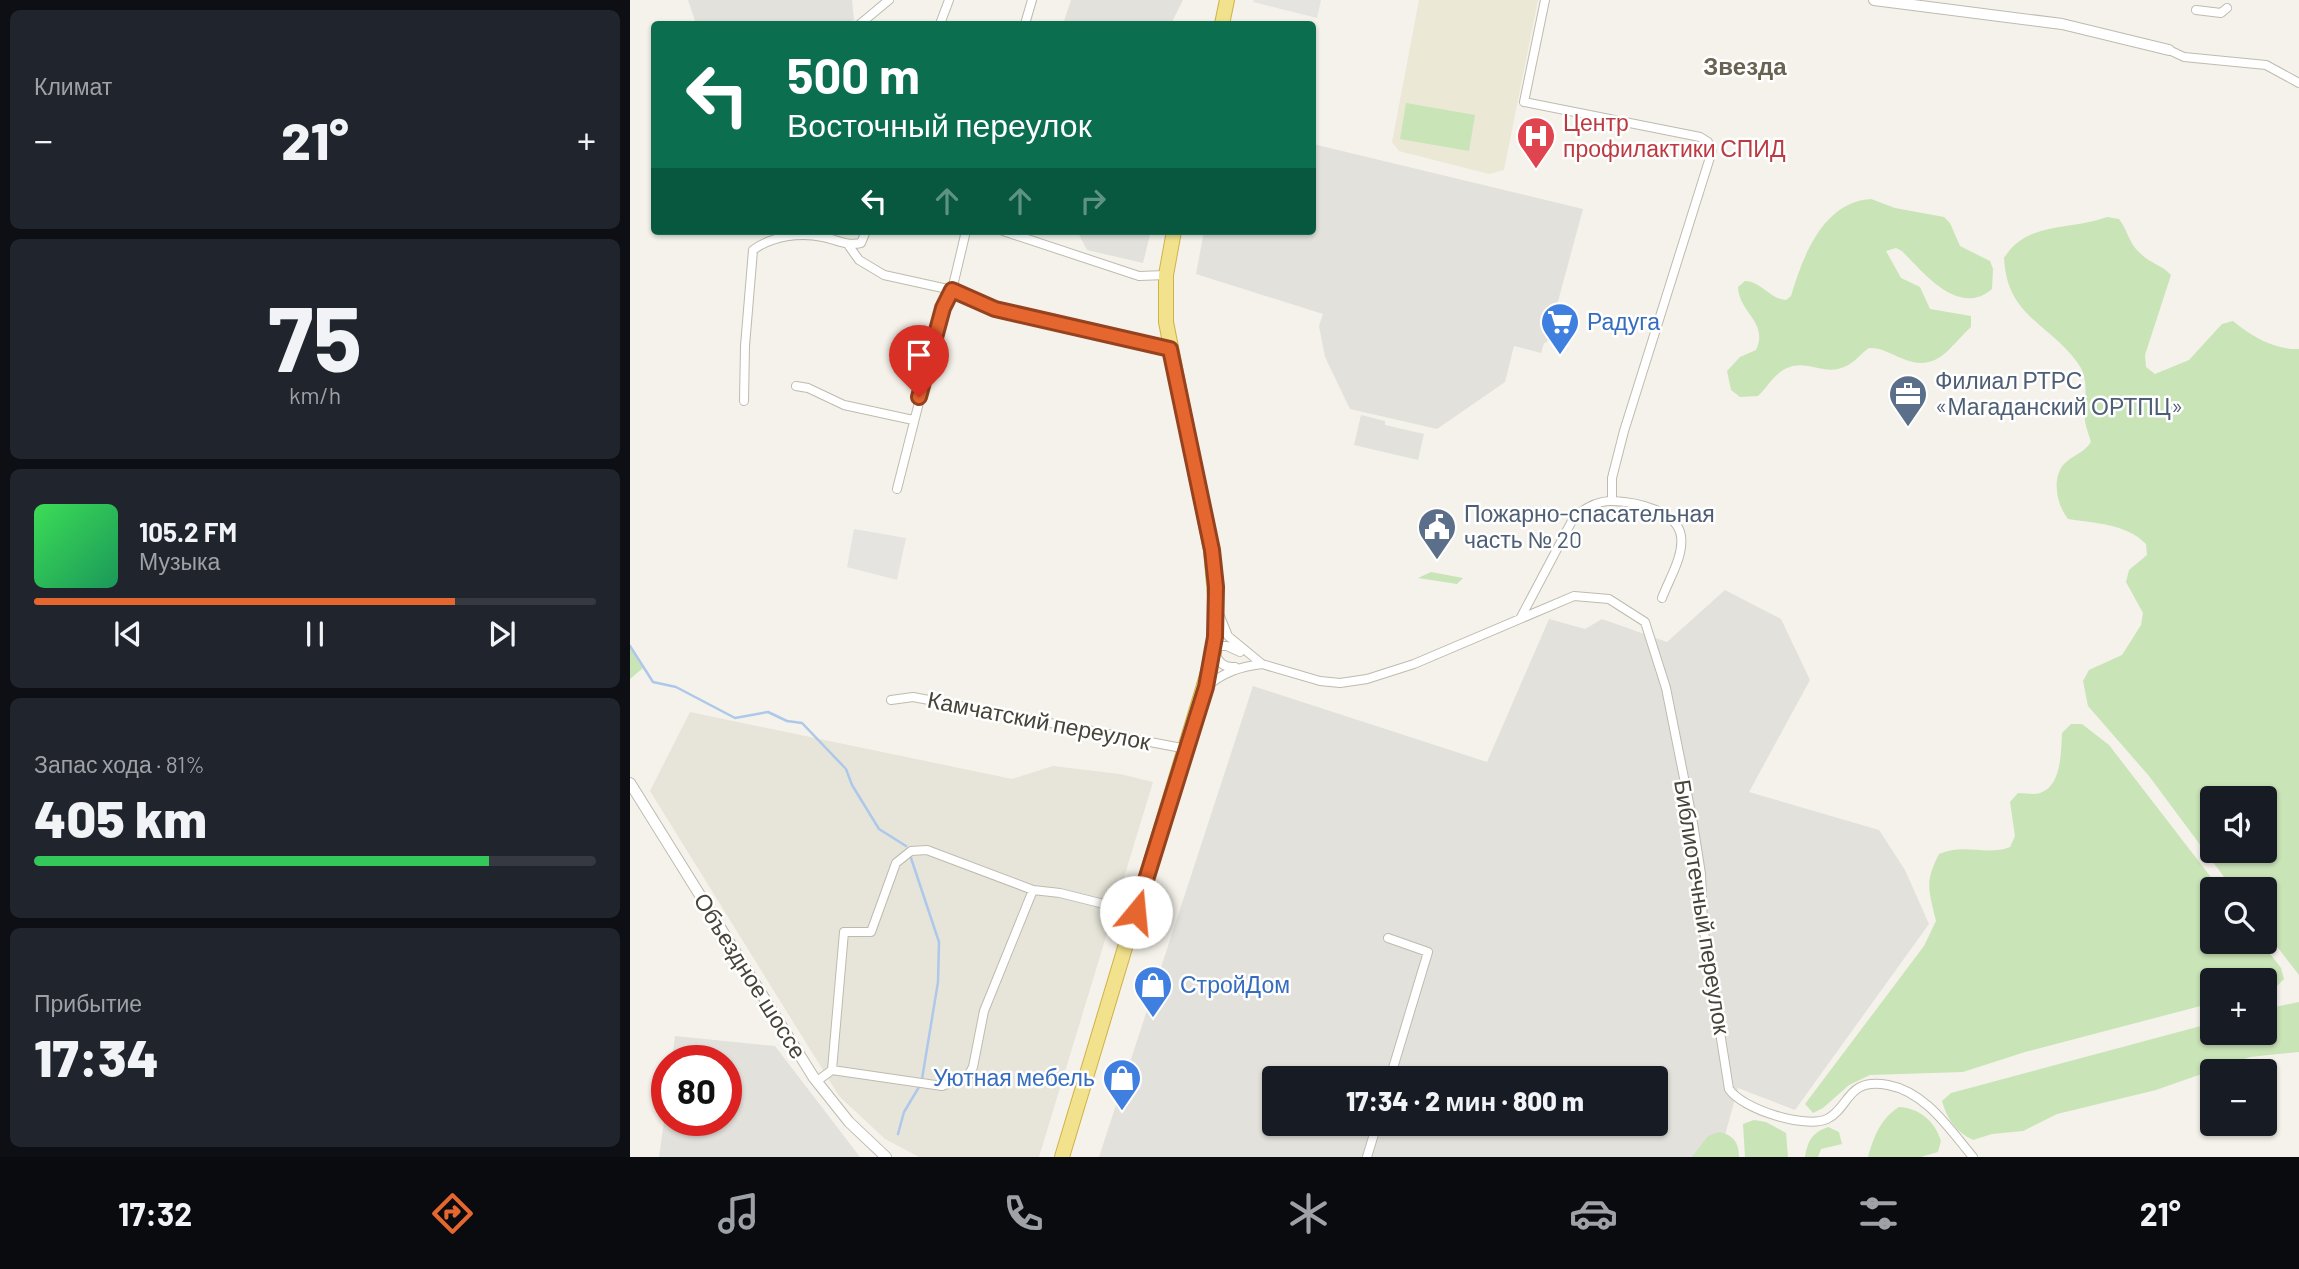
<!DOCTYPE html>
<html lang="ru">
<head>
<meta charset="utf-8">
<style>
	body { margin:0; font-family:Barlow,sans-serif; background:#20242c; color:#f1f3f6; height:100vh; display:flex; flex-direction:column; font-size:26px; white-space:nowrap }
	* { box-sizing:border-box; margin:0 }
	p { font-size:23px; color:#9ea1a6 }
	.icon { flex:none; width:38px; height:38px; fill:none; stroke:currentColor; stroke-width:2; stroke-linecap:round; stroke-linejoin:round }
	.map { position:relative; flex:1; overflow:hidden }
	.details { display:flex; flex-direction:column; gap:10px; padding:10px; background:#0d0f14; width:630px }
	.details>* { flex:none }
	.top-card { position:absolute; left:21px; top:21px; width:665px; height:214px; border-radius:7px; box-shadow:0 2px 5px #0004; background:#0b6e4f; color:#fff; overflow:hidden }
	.controls { position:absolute; left:1570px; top:786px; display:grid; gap:14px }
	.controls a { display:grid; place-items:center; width:77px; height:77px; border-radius:7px; background:#171b24; box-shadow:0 2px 5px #0004; font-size:35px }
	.speed { position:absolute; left:21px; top:1045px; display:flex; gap:14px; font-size:35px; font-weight:700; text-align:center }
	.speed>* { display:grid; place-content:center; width:91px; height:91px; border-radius:50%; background:#171b24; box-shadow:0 2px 5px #0004; line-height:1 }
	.speed .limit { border:10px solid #d22; background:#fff; color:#111 }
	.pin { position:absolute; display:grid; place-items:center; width:60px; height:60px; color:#fff; margin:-72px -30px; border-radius:50% 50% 50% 0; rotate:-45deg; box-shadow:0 0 7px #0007 }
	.pin .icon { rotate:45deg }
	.me { position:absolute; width:77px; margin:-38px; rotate:17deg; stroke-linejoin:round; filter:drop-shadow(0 0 5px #0008) }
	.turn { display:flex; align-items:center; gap:24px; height:147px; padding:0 21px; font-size:32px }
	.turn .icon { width:91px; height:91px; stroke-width:2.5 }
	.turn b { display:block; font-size:49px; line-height:60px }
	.lanes { display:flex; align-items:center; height:66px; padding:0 21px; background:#0003; justify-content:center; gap:35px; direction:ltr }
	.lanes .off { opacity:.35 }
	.big { font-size:52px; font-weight:800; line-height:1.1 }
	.details .widget { flex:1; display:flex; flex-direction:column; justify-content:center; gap:10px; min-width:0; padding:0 24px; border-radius:10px; background:#20242c }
	.details .dial { align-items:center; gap:0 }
	.dial b { font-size:91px; line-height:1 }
	.song { display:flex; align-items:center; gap:21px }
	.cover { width:84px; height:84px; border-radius:10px; background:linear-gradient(135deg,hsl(130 70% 55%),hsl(150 70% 35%)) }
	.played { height:7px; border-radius:4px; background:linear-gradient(90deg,#e6662f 75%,#363941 75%) }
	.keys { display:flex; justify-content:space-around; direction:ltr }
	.heat { display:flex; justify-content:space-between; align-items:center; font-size:38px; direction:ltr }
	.charge { height:10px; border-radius:5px; background:linear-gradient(90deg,#34c759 81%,#363941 0) }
	.trip { position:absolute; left:632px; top:1066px; width:406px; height:70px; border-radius:7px; background:#171b24; box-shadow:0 2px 5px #0004; font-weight:800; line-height:70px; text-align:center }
	.menu { display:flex; height:112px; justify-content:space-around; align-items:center; background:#090b0e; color:#9ea1a6 }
	.menu .icon { width:49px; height:49px }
	.menu .on { color:#e6662f }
	.menu b { font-size:32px; color:#f1f3f6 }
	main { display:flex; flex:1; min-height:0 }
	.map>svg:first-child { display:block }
	.residential { fill:#e7e5d9 }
	.industrial { fill:#e3e1db; fill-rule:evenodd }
	.education { fill:#ebe8d6 }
	.green { fill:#c9e4b7; fill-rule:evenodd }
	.parking { fill:#e6e4e1 }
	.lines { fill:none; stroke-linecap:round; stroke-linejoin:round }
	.stream { stroke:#adc8ea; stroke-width:2.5 }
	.minor-casing { stroke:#bebbae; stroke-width:10 }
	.tertiary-casing { stroke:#bebbae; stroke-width:12 }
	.trunk-casing { stroke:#cfb249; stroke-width:16 }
	.minor { stroke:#fff; stroke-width:8 }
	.tertiary { stroke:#fff; stroke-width:10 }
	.trunk { stroke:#f3e28d; stroke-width:14 }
	.route-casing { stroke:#96421f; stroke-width:18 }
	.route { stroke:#e6662f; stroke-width:12 }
	.labels { text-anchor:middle; stroke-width:5; stroke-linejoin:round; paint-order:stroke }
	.health-label { font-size:23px; fill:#be3a42; stroke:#fff; text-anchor:start }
	.shop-label { font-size:23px; fill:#366cbe; stroke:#fff; text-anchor:start }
	.service-label { font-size:23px; fill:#4e5e75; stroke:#fff; text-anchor:start }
	.street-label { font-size:23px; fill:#474439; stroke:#fff }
	.neighbourhood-label { font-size:24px; font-weight:bold; fill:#696351; stroke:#fff }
</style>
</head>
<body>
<main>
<section class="details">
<div class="widget"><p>Климат</p>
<div class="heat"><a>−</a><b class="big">21°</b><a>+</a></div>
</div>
<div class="widget dial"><b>75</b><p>km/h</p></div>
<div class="widget">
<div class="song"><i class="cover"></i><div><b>105.2 FM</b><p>Музыка</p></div></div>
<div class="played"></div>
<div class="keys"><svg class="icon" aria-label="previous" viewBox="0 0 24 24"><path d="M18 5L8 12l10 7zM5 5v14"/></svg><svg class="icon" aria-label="pause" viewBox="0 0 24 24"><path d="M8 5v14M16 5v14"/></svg><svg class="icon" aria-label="next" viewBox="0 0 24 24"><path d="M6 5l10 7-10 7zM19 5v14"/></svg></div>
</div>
<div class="widget"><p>Запас хода · 81%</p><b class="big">405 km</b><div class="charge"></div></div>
<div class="widget"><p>Прибытие</p><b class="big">17:34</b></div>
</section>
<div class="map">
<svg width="1669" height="1157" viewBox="0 0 1669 1157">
	<rect width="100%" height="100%" fill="#f4f2ea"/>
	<path class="residential" d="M60,712L382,779L423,766L490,774L523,782L409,1157H289L255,1139L209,1096L20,791Z"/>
	<path class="industrial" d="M58,0H222L224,20L214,24H66Z
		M441,0H553L541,24H433Z
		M683,144L953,209L917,342L914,343L911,353L884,346L875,382L807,429L720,409L695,357L689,326L693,314L566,274L574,231H682Z
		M447,231H521L513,263L457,250Z
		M731,415L755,421V425L794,434L788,460L724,445Z
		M1095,590L1151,619L1180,680L1119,792L1249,830L1275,870L1299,924L1165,1110L1108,1088L1089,1157H469L623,686L857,762L919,619L955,629L972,619L1037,642ZM644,1078H1026V1124H644Z
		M45,1036L145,1046L230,1157H29L37,1100V1120H96V1060H42Z"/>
	<path class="education" d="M789,0H908L874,170L859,174L769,151L762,142Z"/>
	<path class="green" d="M776,103L845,115L839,151L770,139Z
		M1241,199L1265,208L1314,217L1320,223L1330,246L1360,261L1363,269L1362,289C1329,318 1293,272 1272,251L1266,248L1256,251L1271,278L1290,287L1300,309L1341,316V327C1318,348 1307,374 1271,358C1259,353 1252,348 1239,348C1227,356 1226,364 1208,369C1190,373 1174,359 1155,369C1142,376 1138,387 1128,396L1110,397L1101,390L1097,371L1110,357L1126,350C1139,322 1109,313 1108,287L1115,281C1132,282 1140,299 1156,300L1161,296C1173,256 1193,202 1241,199Z
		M1477,217L1489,219C1497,229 1499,243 1509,252C1519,263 1532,265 1541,275L1515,355L1516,367L1525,374L1559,360L1592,324L1603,321C1621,336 1644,350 1669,349V975L1635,931L1634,889H1603L1519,776L1458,706L1453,681L1459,670L1492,655L1511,625L1513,613L1496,582L1499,570L1517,555L1516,544C1497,524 1464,523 1438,519C1427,505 1421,479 1434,464C1443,455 1454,453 1461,442C1459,435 1456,428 1455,421C1453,400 1461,380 1447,362C1417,322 1377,316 1374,258C1398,220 1441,231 1477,217ZM1582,798H1634V850H1582Z
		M801,572L833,578L827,584L788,578Z
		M0,646L13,668L0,679Z
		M1441,724H1452L1479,745L1590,889H1582V942H1631L1651,968L1654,979L1646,987L1635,989L1634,980H1582V1003L1395,1052L1333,1072L1240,1075L1219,1085L1193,1108L1183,1113L1175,1104L1294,946L1306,921C1299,890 1294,883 1309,854C1333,843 1357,856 1380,847L1385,836L1380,802L1388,793C1395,793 1404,795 1410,793C1432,786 1431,751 1432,733Z
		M1669,1002V1052L1620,1057L1526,1090L1427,1114L1393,1131L1362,1134L1343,1140C1326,1132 1317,1119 1312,1101L1321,1093L1582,1023V1032H1634L1635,1009Z
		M1269,1107C1289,1108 1305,1121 1311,1141L1308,1152L1291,1157H1238C1244,1137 1250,1119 1269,1107Z
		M1124,1120L1136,1122L1156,1133L1158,1157H1115L1113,1124Z
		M1198,1127L1209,1132L1212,1144L1191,1149L1188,1157H1175C1178,1140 1182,1133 1198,1127Z
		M1089,1132C1103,1135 1109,1142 1109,1157H1062L1078,1136Z"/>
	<path class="parking" d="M624,0H691L687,18L623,2Z
		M224,529L276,538L267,580L217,567Z"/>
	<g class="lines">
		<path class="stream" d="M0,646L23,682L46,687L105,718L138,712L157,721L172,723L216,769L222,785L249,829L276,846
			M280,855L309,942L308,982L292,1079
			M268,1134L274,1112L289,1087"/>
		<defs>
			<path id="minor" d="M915,0L894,102L1070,137L1078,142L1082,151L994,431L982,478V501
				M1566,10L1591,13L1597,8
				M230,24L259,0
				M310,24L319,0
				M395,24L402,0
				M1539,50L1554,57L1636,65L1669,83
				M373,231L509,276L536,275
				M219,246L229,260L254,275L322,290L365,309L540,349
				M166,386L178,388L214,405L283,420
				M114,401L115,346L123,250C142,236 170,232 193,237C208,240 216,246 231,243L236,231
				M267,489L313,308L322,290L336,231
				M589,614L598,636L632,664L690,681L710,683L737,679L784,664L944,596L979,599L1015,622L1036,688L1063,823L1071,874L1073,925L1099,1089C1112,1109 1175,1129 1197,1119C1220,1108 1216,1077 1258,1085C1296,1092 1320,1130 1343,1157
				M890,619L944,517C955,508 968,500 983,501C1005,502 1047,510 1051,536C1054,556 1039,579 1032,598
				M584,646H597L610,652
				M584,652C589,662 593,668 605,667
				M576,687C594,672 609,667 632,664
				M261,700L283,697L557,749
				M758,938L798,952L760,1078
				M202,1070L312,1086L338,1076L343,1067L354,1011L403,890L430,893L506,912
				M187,1081L202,1070L214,932H241L266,863L281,851L297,850L403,890
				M737,1157L747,1124"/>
			<path id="tertiary" d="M1244,0L1432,24L1539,50
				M0,783L184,1078L219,1122L256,1157"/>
			<path id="trunk" d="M592,24L597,0
				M432,1157L584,652L586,607L581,550L536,322V275L544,231"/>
		</defs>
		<use href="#minor" class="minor-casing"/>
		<use href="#tertiary" class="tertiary-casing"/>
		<use href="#trunk" class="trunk-casing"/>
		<use href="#minor" class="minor"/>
		<use href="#tertiary" class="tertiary"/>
		<use href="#trunk" class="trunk"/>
	</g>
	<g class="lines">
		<defs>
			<path id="route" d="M289,397L313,308L322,290L365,309L540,349L582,550L586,587L585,637L576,687L506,912"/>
		</defs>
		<use href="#route" class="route-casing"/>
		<use href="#route" class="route"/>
	</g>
	<defs>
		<symbol id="hospital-pin" viewBox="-11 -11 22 30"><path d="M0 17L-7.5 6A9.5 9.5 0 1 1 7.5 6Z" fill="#e0444e" stroke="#fff"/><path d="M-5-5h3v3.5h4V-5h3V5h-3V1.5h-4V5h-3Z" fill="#fff"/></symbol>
		<symbol id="supermarket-pin" viewBox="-11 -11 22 30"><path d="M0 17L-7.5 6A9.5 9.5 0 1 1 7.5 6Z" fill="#3f7fe0" stroke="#fff"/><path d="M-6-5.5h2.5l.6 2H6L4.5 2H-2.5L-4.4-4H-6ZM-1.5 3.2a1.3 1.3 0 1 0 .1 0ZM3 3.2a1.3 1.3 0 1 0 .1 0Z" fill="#fff"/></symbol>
		<symbol id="office-pin" viewBox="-11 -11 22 30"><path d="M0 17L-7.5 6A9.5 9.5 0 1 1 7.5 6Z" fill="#5c6f8a" stroke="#fff"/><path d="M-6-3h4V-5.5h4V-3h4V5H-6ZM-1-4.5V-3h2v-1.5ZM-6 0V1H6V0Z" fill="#fff"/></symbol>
		<symbol id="civic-pin" viewBox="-11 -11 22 30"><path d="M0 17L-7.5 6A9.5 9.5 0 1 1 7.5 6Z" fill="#5c6f8a" stroke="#fff"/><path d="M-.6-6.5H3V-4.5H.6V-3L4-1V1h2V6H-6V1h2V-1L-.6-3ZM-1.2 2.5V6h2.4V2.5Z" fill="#fff"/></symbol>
		<symbol id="shop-pin" viewBox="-11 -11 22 30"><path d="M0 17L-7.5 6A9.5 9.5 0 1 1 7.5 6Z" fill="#3f7fe0" stroke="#fff"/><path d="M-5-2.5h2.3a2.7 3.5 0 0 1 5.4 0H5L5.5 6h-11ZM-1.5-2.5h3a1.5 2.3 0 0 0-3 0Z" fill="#fff"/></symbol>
	</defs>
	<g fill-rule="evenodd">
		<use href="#hospital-pin" x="884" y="114" width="44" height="60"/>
		<use href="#supermarket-pin" x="908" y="300" width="44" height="60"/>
		<use href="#office-pin" x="1256" y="372" width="44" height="60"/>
		<use href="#civic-pin" x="785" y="505" width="44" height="60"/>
		<use href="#shop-pin" x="501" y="963" width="44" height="60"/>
		<use href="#shop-pin" x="470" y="1056" width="44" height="60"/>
	</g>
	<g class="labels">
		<g class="health-label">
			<text x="933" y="131">Центр<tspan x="933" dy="26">профилактики СПИД</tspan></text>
		</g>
		<g class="shop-label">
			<text x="957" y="330">Радуга</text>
			<text x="550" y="993">СтройДом</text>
			<text x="465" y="1086" text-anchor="end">Уютная мебель</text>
		</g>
		<g class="service-label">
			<text x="1305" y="389">Филиал РТРС<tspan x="1305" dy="26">«Магаданский ОРТПЦ»</tspan></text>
			<text x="834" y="522">Пожарно-спасательная<tspan x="834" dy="26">часть № 20</tspan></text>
		</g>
		<g class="street-label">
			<text transform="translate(409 721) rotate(11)" y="8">Камчатский переулок</text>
			<text transform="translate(1072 907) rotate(81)" y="8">Библиотечный переулок</text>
			<text transform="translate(120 976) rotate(58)" y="8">Объездное шоссе</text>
		</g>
		<g class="neighbourhood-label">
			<text x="1115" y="75">Звезда</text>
		</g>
	</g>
</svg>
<div class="controls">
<a><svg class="icon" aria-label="sound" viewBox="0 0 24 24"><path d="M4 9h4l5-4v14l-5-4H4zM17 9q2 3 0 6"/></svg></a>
<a><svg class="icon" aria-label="search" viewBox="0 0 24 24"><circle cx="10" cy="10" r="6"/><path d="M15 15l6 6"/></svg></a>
<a>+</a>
<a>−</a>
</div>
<div class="speed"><div class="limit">80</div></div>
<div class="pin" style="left:289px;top:397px;background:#d93025"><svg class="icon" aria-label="arrive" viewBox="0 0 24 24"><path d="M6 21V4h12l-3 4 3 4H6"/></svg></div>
<svg class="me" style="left:506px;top:912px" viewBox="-20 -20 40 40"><circle r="19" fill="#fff"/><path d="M0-13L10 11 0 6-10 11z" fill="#e6662f"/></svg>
<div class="trip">17:34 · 2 мин · 800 m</div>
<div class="top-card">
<div class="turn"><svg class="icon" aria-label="left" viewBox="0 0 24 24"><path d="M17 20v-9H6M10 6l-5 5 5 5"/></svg><div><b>500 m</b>Восточный переулок</div></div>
<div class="lanes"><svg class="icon" aria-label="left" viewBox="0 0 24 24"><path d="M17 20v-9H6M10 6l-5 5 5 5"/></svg><svg class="icon off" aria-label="ahead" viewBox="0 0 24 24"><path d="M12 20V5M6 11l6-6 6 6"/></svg><svg class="icon off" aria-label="ahead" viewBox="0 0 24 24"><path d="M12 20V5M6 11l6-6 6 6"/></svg><svg class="icon off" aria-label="right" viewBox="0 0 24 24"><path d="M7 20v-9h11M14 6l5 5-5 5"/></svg></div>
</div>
</div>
</main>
<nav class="menu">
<b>17:32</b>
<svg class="icon on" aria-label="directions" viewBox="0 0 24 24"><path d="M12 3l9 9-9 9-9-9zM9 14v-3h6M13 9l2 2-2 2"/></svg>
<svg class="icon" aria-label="music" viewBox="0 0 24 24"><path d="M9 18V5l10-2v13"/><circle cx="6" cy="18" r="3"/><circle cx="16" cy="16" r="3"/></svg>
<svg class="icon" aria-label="phone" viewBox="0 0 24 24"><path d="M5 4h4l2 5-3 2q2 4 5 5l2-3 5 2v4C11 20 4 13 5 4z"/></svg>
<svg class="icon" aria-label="climate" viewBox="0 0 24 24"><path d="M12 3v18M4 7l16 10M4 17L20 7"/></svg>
<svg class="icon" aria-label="car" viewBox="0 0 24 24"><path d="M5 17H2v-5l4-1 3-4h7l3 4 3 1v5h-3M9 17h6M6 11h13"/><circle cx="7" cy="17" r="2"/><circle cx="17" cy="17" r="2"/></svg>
<svg class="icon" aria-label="filters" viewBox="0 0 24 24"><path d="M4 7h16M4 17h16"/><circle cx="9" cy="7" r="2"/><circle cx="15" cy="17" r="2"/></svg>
<b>21°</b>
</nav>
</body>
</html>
